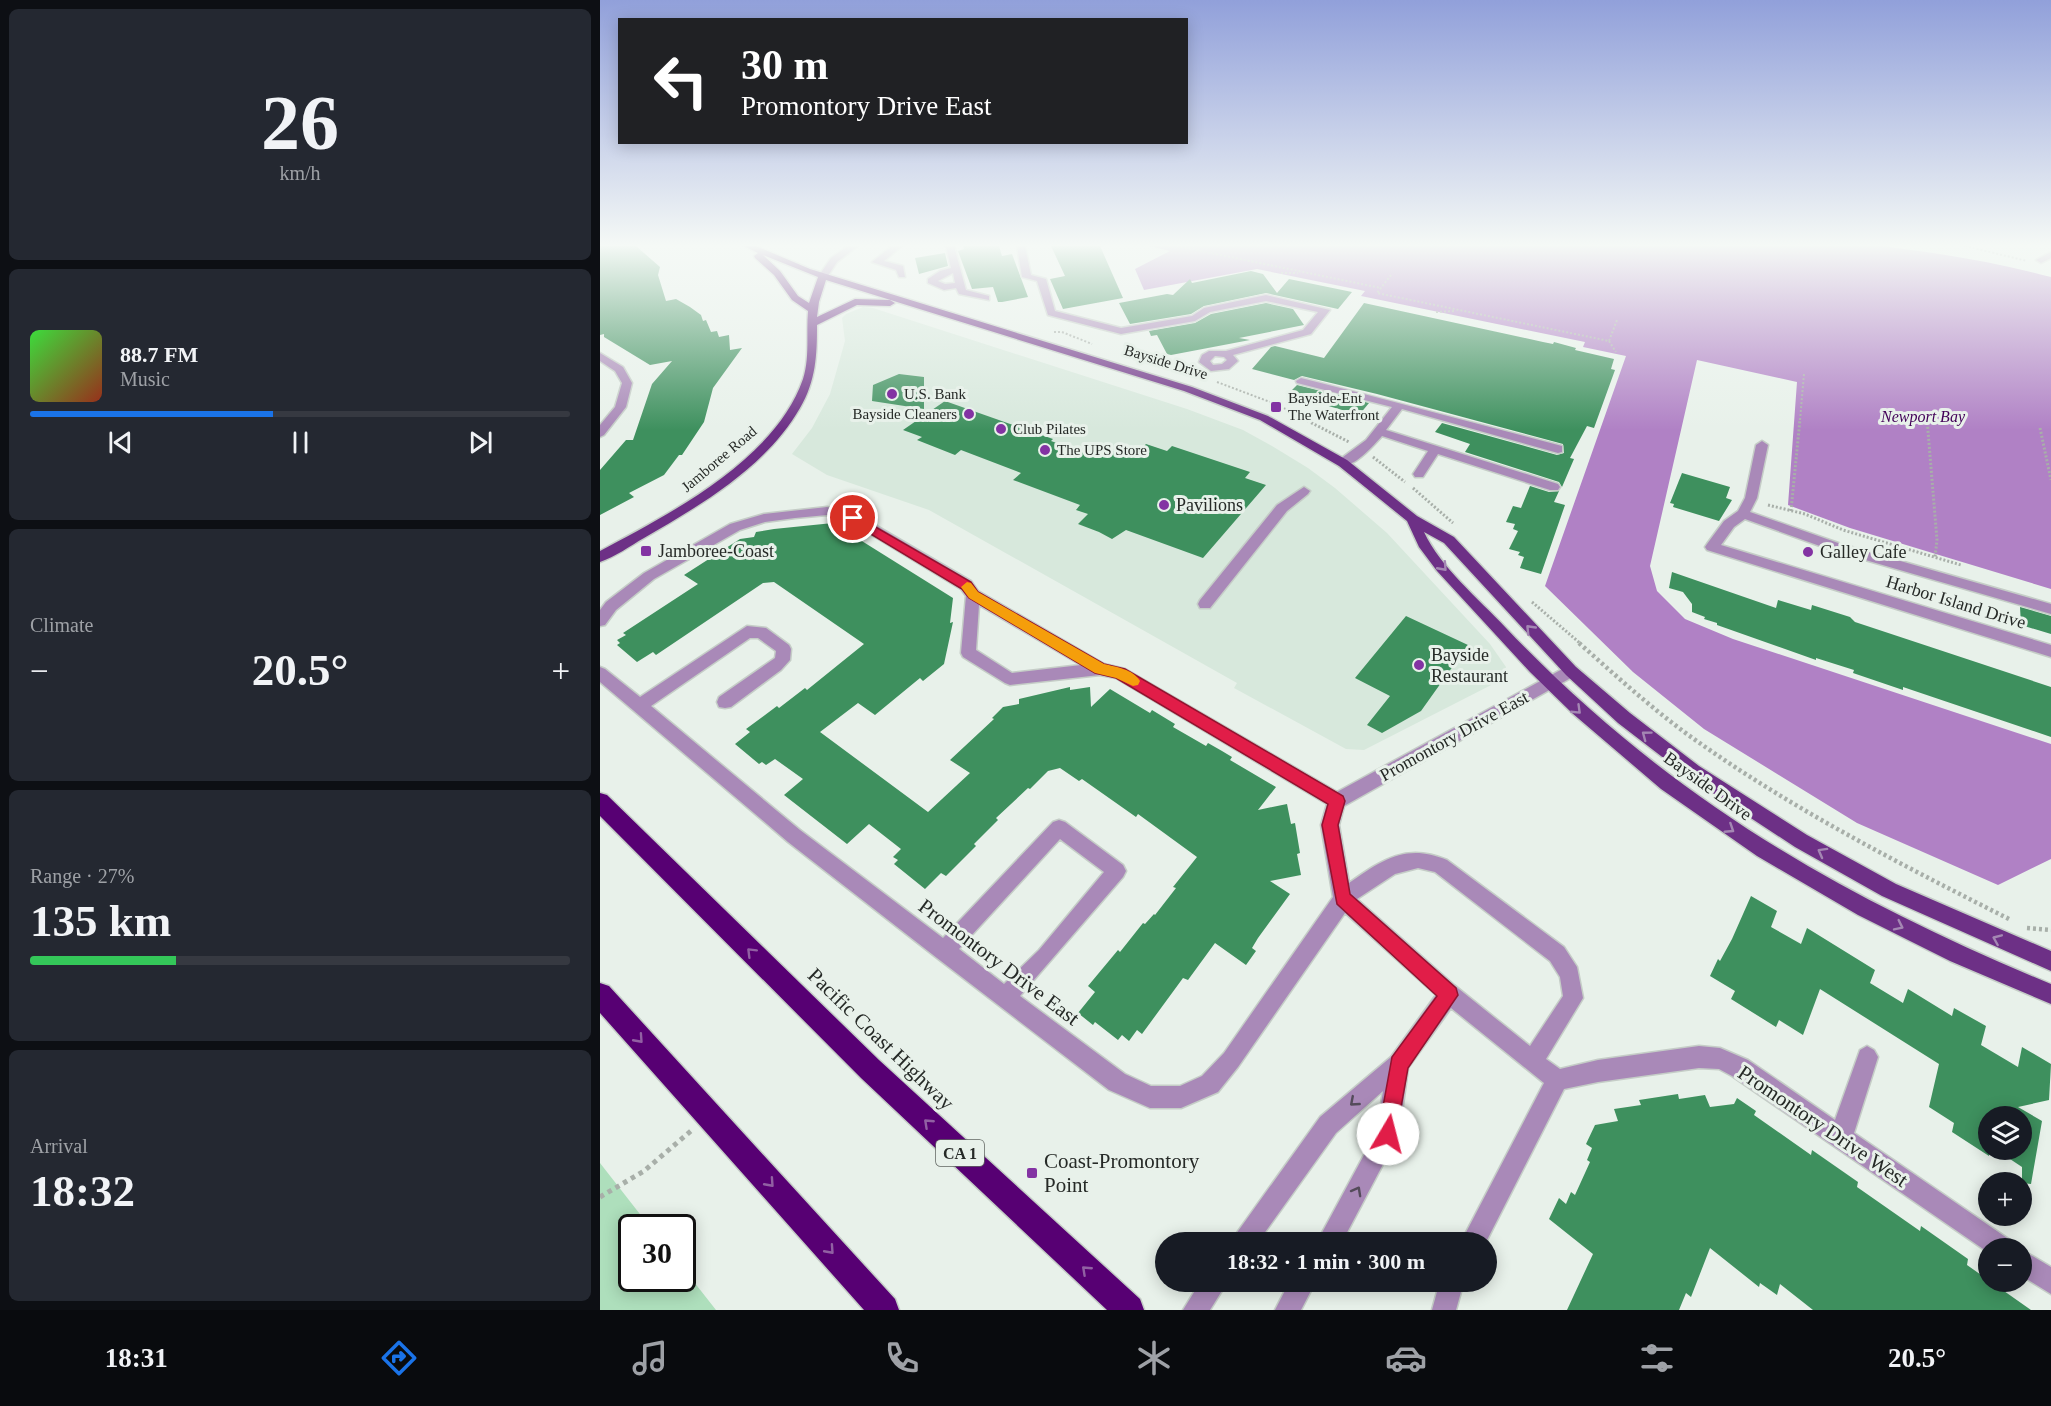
<!DOCTYPE html>
<html lang="en">
<head>
<meta charset="utf-8">
<style>
	body { margin:0; font-family:"Times New Roman",serif; background:#242831; color:#f1f3f6; height:100vh; display:flex; flex-direction:column; font-size:22px; white-space:nowrap }
	* { box-sizing:border-box; margin:0 }
	p { font-size:20px; color:#9ea1a6 }
	.icon { flex:none; width:33px; height:33px; fill:none; stroke:currentColor; stroke-width:2; stroke-linecap:round; stroke-linejoin:round }
	.map { position:relative; flex:1; overflow:hidden }
	.details { display:flex; flex-direction:column; gap:9px; padding:9px; background:#0d0f14; width:600px }
	.details>* { flex:none }
	.banner { position:absolute; left:18px; top:18px; width:570px; height:126px; border-radius:0px; box-shadow:0 3px 15px #0003; background:#202124; color:#fff; overflow:hidden }
	.controls { position:absolute; left:1378px; top:1106px; display:grid; gap:12px }
	.controls a { display:grid; place-items:center; width:54px; height:54px; border-radius:50%; background:#171b24; box-shadow:0 3px 15px #0003; font-size:30px }
	.speed { position:absolute; left:18px; top:1214px; display:flex; gap:12px; font-size:30px; font-weight:700; text-align:center }
	.speed>* { display:grid; place-content:center; width:78px; height:78px; border-radius:50%; background:#171b24; box-shadow:0 3px 15px #0003; line-height:1 }
	.speed .limit { border:3px solid #111; border-radius:9px; background:#fff; color:#111 }
	.pin { position:absolute; display:grid; place-items:center; width:51px; height:51px; color:#fff; margin:-26px; border:3px solid #fff; border-radius:50%; box-shadow:0 2px 6px #0007 }
	.me { position:absolute; width:66px; margin:-33px; rotate:8deg; stroke-linejoin:round; filter:drop-shadow(0 0 4px #0008) }
	.turn { display:flex; align-items:center; gap:21px; height:126px; padding:0 24px; font-size:27px }
	.turn .icon { width:78px; height:78px; stroke-width:2.5 }
	.turn b { display:block; font-size:42px; line-height:51px }
	.big { font-size:45px; font-weight:600; line-height:1.1 }
	.details .card { flex:1; display:flex; flex-direction:column; justify-content:center; gap:9px; min-width:0; padding:0 21px; border-radius:9px; background:#242831 }
	.details .dial { align-items:center; gap:0 }
	.dial b { font-size:78px; line-height:1 }
	.song { display:flex; align-items:center; gap:18px }
	.cover { width:72px; height:72px; border-radius:9px; background:linear-gradient(135deg,hsl(120 70% 55%),hsl(10 70% 35%)) }
	.played { height:6px; border-radius:3px; background:linear-gradient(90deg,#1a73e8 45%,#363941 45%) }
	.keys { display:flex; justify-content:space-around; direction:ltr }
	.heat { display:flex; justify-content:space-between; align-items:center; font-size:33px; direction:ltr }
	.charge { height:9px; border-radius:4px; background:linear-gradient(90deg,#34c759 27%,#363941 0) }
	.trip { position:absolute; left:555px; top:1232px; width:342px; height:60px; border-radius:30px; background:#171b24; box-shadow:0 3px 15px #0003; font-weight:600; line-height:60px; text-align:center }
	.menu { display:flex; height:96px; justify-content:space-around; align-items:center; background:#090b0e; color:#9ea1a6 }
	.menu .icon { width:42px; height:42px }
	.menu .selected { color:#1a73e8 }
	.menu b { font-size:27px; color:#f1f3f6 }
	main { display:flex; flex:1; min-height:0 }
	.map>svg:first-child { display:block }
	.built { fill:#d7e8dc }
	.green { fill:#aedfbc }
	.water { fill:#b081c5 }
	.building { fill:#3e905e }
	.lines { fill:none; stroke-linecap:round; stroke-linejoin:round }
	.minor-casing { stroke:#c5cdc7; stroke-width:3 }
	.major-casing { stroke:#c5cdc7; stroke-width:3 }
	.highway-casing { stroke:#c5cdc7; stroke-width:3 }
	.path-far3 { stroke:#a8afa9; stroke-width:2; stroke-dasharray:2 2; stroke-linecap:butt }
	.path-far2 { stroke:#a8afa9; stroke-width:3; stroke-dasharray:2 2; stroke-linecap:butt }
	.path-far1 { stroke:#a8afa9; stroke-width:4.5; stroke-dasharray:3 3; stroke-linecap:butt }
	.path { stroke:#a8afa9; stroke-width:5; stroke-dasharray:4.5 4.5; stroke-linecap:butt }
	.minor { fill:#a989b8; fill-rule:evenodd }
	.major { fill:#6d3086; fill-rule:evenodd }
	.highway { fill:#570073; fill-rule:evenodd }
	.oneway { stroke:#a487b3 }
	.oneway2 { stroke:#9160a3 }
	.oneway3 { stroke:#544b5a }
	.route { fill:#e11d48; stroke:#92132f; stroke-width:1.5 }
	.slow { fill:#f59e0b }
	.poi-dot { fill:#8333a3; stroke:#e8f1ea; stroke-width:2 }
	.labels { text-anchor:middle; stroke-width:6; stroke-linejoin:round; paint-order:stroke }
	.far-street-label { font-size:15px; fill:#262a27; stroke:#e8f1ea }
	.far-poi-label { font-size:15px; fill:#262a27; stroke:#e8f1ea; text-anchor:start }
	.far-water-label { font-size:16px; font-style:italic; fill:#420058; stroke:#e8f1ea }
	.shield { fill:#e8f1ea; stroke:#606662; stroke-width:1.5 }
	.shield-label { font-size:16px; font-weight:bold; fill:#262a27 }
	.poi-label { font-size:18px; fill:#262a27; stroke:#e8f1ea; text-anchor:start }
	.street-label { font-size:18px; fill:#262a27; stroke:#e8f1ea }
	.near-street-label { font-size:21px; fill:#262a27; stroke:#e8f1ea }
	.near-poi-label { font-size:21px; fill:#262a27; stroke:#e8f1ea; text-anchor:start }
</style>
</head>
<body>
<main>
<section class="details">
<div class="card dial"><b>26</b><p>km/h</p></div>
<div class="card">
<div class="song"><i class="cover"></i><div><b>88.7 FM</b><p>Music</p></div></div>
<div class="played"></div>
<div class="keys"><svg class="icon" aria-label="previous" viewBox="0 0 24 24"><path d="M18 5L8 12l10 7zM5 5v14"/></svg><svg class="icon" aria-label="pause" viewBox="0 0 24 24"><path d="M8 5v14M16 5v14"/></svg><svg class="icon" aria-label="next" viewBox="0 0 24 24"><path d="M6 5l10 7-10 7zM19 5v14"/></svg></div>
</div>
<div class="card"><p>Climate</p>
<div class="heat"><a>−</a><b class="big">20.5°</b><a>+</a></div>
</div>
<div class="card"><p>Range · 27%</p><b class="big">135 km</b><div class="charge"></div></div>
<div class="card"><p>Arrival</p><b class="big">18:32</b></div>
</section>
<div class="map">
<svg width="1451" height="1310" viewBox="0 0 1451 1310">
	<rect width="100%" height="100%" fill="#e8f1ea"/>
	<path class="built" d="M263,307L273,308L587,409L643,430L672,446L708,468L735,488L787,533L890,644L906,667L901,680L764,750L746,749L634,688L637,683L329,510L227,475L192,454L212,428L230,394L245,341L242,318L246,314Z"/>
	<path class="green" d="M0,1163L50,1227H32V1278H82L83,1268L116,1310H0Z"/>
	<path class="water" d="M549,246H1281C1339,253 1395,262 1451,277V589L1250,528L1188,505L1197,382L1097,360L1050,566L1057,591L1085,619L1133,639L1451,744V859L1398,885L1257,823L1104,729L1033,672L945,586L1026,356L983,347L985,342L761,296L765,291L657,269L544,290L535,269L570,251Z"/>
	<path class="building" d="M0,246H36L60,267L58,275L66,301L76,299L90,307L101,315L103,321L106,320L111,332L117,331L119,337L129,335L130,350L142,348L113,388L104,422L82,455H79L64,475L29,493L34,497L0,515V470L26,440H33L52,384L72,361L50,365L4,337V334L0,335Z
		M363,246H399L402,256L412,254L428,297L402,302H398L393,287L372,289L358,251L364,249Z
		M451,246H500L523,298L463,309L450,279L465,276Z
		M345,253L348,266L319,274L315,258Z
		M651,271L663,274L677,293L689,279L752,292L738,309L666,293L604,306L591,314L530,324L519,303L567,294L573,295L590,279L592,283Z
		M666,303L693,309L704,325L639,338L650,340L571,355L567,354L557,335L551,336L549,331L595,323L611,314Z
		M764,303L943,342L953,344L954,342L976,348L975,350L1014,359L1011,369L1015,370L994,428L987,426L970,458L974,459L962,487L959,482L865,452L870,444L835,432L842,423L957,455L964,453L963,444L777,394L702,376L694,380L652,369L671,347L675,346L724,358Z
		M299,374L324,377V409L272,401L273,385Z
		M697,385L769,403L759,415L688,394Z
		M345,401L453,439L451,441L499,458L514,451L538,452L546,444L567,451L572,446L650,472L645,478L666,485L603,558L526,530L512,539L499,532L478,524L488,514L476,510L480,505L413,480L421,473L361,450L355,455L317,440L322,437L303,430Z
		M1082,473L1130,487L1126,498L1132,500L1119,521L1073,507L1074,504L1070,503Z
		M930,486L949,492L959,491L954,502L965,505L941,574L920,568L924,557L918,555L920,552L909,549L918,531L913,529L915,524L906,522L913,506L921,508Z
		M233,523L353,598L350,623L353,622L344,664L323,681L320,678L275,715L258,703L220,732L328,812L370,773L350,760L394,719L392,718L403,707L419,704V699L470,687V690L490,687L491,707L510,689L550,713L552,710L575,724L573,727L606,746L608,743L622,751L632,757L630,760L676,787L658,810L687,804L691,824L695,823L700,853L697,854L701,875L670,881L690,894L658,938L652,948L656,951L646,965L615,943L588,980L583,978L542,1034L537,1030L529,1041L522,1035L518,1040L495,1022L493,1025L478,1013L495,992L488,986L518,950L520,952L543,923L545,924L554,914L555,915L576,888L573,887L597,857L538,814L536,817L482,779L479,781L460,768L448,771L430,789L428,788L396,818L398,820L374,844L376,846L346,876L341,873L325,889L294,864L298,860L293,857L301,849L269,824L247,844L184,795L203,779L175,759L166,765L162,762L159,764L135,744L150,732L146,729L177,706L179,708L205,688L207,690L264,644L174,582L163,583L56,655L53,652L37,662L17,645L20,643L17,640L26,635L23,633L98,584L84,575L140,539L154,537L156,532L174,529Z
		M1072,572L1176,608L1178,600L1211,610L1212,605L1250,617L1255,622L1451,687V737L1303,687V690L1253,673L1254,670L1216,658V660L1117,625V623L1104,619L1105,617L1092,612V604L1083,592L1069,588Z
		M1420,607L1451,616V634L1421,625Z
		M806,616L868,645L821,711L782,733L767,725L790,696L755,678Z
		M1151,896L1177,911L1171,927L1201,944L1207,928L1275,970L1270,983L1303,1003L1308,989L1352,1016L1354,1008L1386,1026L1381,1045L1418,1067L1422,1047L1451,1064L1449,1100L1418,1107L1442,1121L1431,1184L1422,1183V1167L1395,1149H1422V1116H1389V1156L1352,1132L1354,1123L1329,1107L1339,1064L1220,989L1203,1035L1179,1020L1176,1027L1131,999L1135,991L1110,976L1118,959L1120,961L1132,939Z
		M1078,1094L1079,1099L1105,1095L1110,1107L1134,1104L1137,1098L1156,1111L1154,1115L1211,1155L1212,1150L1258,1182L1257,1187L1320,1231L1321,1226L1368,1259L1367,1265L1431,1310H1213L1180,1284L1177,1295L1160,1283L1159,1287L1110,1248L1091,1297L1086,1293L1079,1310H967L993,1254L949,1219L959,1198L966,1204L971,1192L975,1195L990,1162L987,1160L992,1148L986,1144L995,1125L1018,1121L1014,1109L1041,1105L1039,1100Z"/>
	<g class="lines">
		<defs>
			<path id="minor" d="M248,246H258L237,262L226,279H220L218,277L231,258Z
				M292,246H302L284,261L303,266L305,277H299L296,270L272,262Z
				M346,246H354L366,290L389,296V300L359,294L356,288L344,290L328,283V279L340,271L351,268ZM353,273L355,283L345,284L338,281Z
				M417,246H425L431,275L446,279L455,311L521,328L592,316L604,308L666,295L730,310L711,334L633,355L638,361L629,369L611,371L599,362L602,355L609,351H626L703,330L718,312L666,301L610,312L595,321L521,334L448,315L437,281L422,277ZM615,356L624,357L627,360L622,364L613,365L610,361Z
				M1451,252V258L1441,263L1436,260Z
				M0,353L23,367L32,383L26,407L4,435L0,437V425L15,407L22,383L15,371L0,361Z
				M701,378C788,400 875,423 962,446V452L958,453L802,409L786,430L958,484L960,487L958,490H950L838,454L823,477H815L813,474L828,451L782,436C773,446 753,469 739,466V460L766,440L792,407L697,383L696,381Z
				M1162,441L1168,445L1157,498L1150,512L1241,544L1451,604V614L1231,550L1145,519L1134,527L1121,545L1451,645V657L1107,550L1105,547L1107,544L1124,521L1138,511L1145,498L1156,445Z
				M704,487L710,491L708,494L687,511L610,608H600L598,604L600,600L677,505Z
				M227,507L258,515L371,581L378,591L504,664L525,669L737,792L966,667H976L979,671L976,675L744,806L739,825L749,883C783,859 807,843 847,860L964,947L977,967L983,998L946,1059L960,1069L998,1060L1099,1046L1120,1048L1148,1060L1235,1120L1260,1050L1267,1046L1274,1050L1278,1057L1254,1133L1410,1240L1414,1248H1389V1253L1132,1076L1119,1069L1099,1068L998,1082L964,1089L886,1242H861L944,1083L851,1008L808,1068L799,1134L742,1242H717L777,1131L783,1091L736,1133L658,1242H632L636,1234L720,1117L791,1057L836,995L745,913L638,1067L618,1092L581,1108H550L509,1090L337,958L188,842L0,682V667L5,669L40,697L147,626L166,628L189,645L191,649L190,660L181,670L131,707L125,708L119,707L117,702L119,697L175,658L176,651L158,638H150L51,706L200,830L343,938L453,822L459,820L465,822L523,865L526,871L523,877L420,996L525,1074L551,1086H580L602,1076L624,1053L733,897L721,825L727,804L516,678L500,675L410,685L405,683L363,657L361,653L366,596L361,589L249,521L227,515L195,518L165,522L140,530L54,579L16,610L5,625L0,626V610L6,602L44,573L130,524L164,514ZM379,605L481,665L412,673L376,650ZM460,839L504,872L439,950L404,984L359,949ZM818,868L835,872L950,961L960,977L963,996L930,1046L854,985L757,899L795,874Z
				M1422,1250L1451,1267V1294L1422,1276Z
				M601,1281H628L610,1310H583Z
				M690,1281H716L701,1310H675Z
				M840,1281H864L856,1310H832Z"/>
			<path id="major" d="M144,246H156L210,269L592,387L668,416L747,460L817,516L854,537L976,667L1030,713L1099,766L1207,835L1296,884L1451,951V971L1282,896L1195,847L1087,776L1018,723L966,675L844,543L824,532C841,568 878,598 906,628C1066,796 1238,896 1451,984V1004L1350,961L1258,915L1157,856L1061,789L972,713L930,672L837,571L819,547L807,521L739,466L660,420L584,391L226,280L219,302L217,317L255,299L290,300L295,303L290,306L257,305L217,325C217,355 216,381 200,408C166,467 101,505 44,538C30,546 15,557 0,562V551C71,513 175,460 203,379C210,357 206,333 208,311L192,300L174,275L155,258L154,256L158,253ZM163,255L218,277L209,303L198,296L180,271Z"/>
			<path id="highway" d="M0,793L7,795L279,1060L540,1299L544,1310H507L261,1078L0,816Z
				M0,983L9,986L295,1299L299,1310H264L0,1013Z"/>
		</defs>
		<use href="#minor" class="minor-casing"/>
		<use href="#major" class="major-casing"/>
		<use href="#highway" class="highway-casing"/>
		<path class="path-far3" d="M577,246L781,288
			M1365,246L1427,261
			M681,273H698
			M791,275L777,293L1009,341L1017,320
			M836,312L856,311
			M454,332H462L492,344
			M1009,341L1016,352
			M617,382L678,405L707,420
			M1326,411L1327,420
			M1200,420L1204,374"/>
		<path class="path-far2" d="M704,419L749,442
			M1327,419L1337,540L1335,557
			M1440,428L1451,480
			M773,457L805,482
			M813,488L853,523
			M1168,505L1205,514L1243,530L1361,565
			M1191,511L1200,419
			M932,602L981,644"/>
		<path class="path-far1" d="M979,643C1014,674 1049,706 1087,734C1188,807 1300,864 1411,920
			M1427,928L1451,930"/>
		<path class="path" d="M0,1197L44,1171L92,1130"/>
		<use href="#minor" class="minor"/>
		<use href="#major" class="major"/>
		<use href="#highway" class="highway"/>
	</g>
	<defs><path id="oneway-chevron" d="M-2-3.5L2.5 0L-2 3.5" fill="none" stroke-width="1.6" stroke-linecap="round" stroke-linejoin="round" transform="scale(1.5)"/></defs>
	<g class="oneway">
		<use href="#oneway-chevron" transform="translate(843 567) rotate(48)"/>
		<use href="#oneway-chevron" transform="translate(930 629) rotate(-134)"/>
		<use href="#oneway-chevron" transform="translate(977 710) rotate(44)"/>
		<use href="#oneway-chevron" transform="translate(1046 735) rotate(-143)"/>
		<use href="#oneway-chevron" transform="translate(1130 829) rotate(33)"/>
		<use href="#oneway-chevron" transform="translate(1222 852) rotate(-151)"/>
		<use href="#oneway-chevron" transform="translate(1299 926) rotate(26)"/>
		<use href="#oneway-chevron" transform="translate(1397 939) rotate(-157)"/>
	</g>
	<g class="oneway2">
		<use href="#oneway-chevron" transform="translate(151 952) rotate(-135)"/>
		<use href="#oneway-chevron" transform="translate(39 1039) rotate(48)"/>
		<use href="#oneway-chevron" transform="translate(328 1123) rotate(-137)"/>
		<use href="#oneway-chevron" transform="translate(170 1183) rotate(48)"/>
		<use href="#oneway-chevron" transform="translate(230 1250) rotate(48)"/>
		<use href="#oneway-chevron" transform="translate(486 1270) rotate(-137)"/>
	</g>
	<g class="oneway3">
		<use href="#oneway-chevron" transform="translate(754 1102) rotate(139)"/>
		<use href="#oneway-chevron" transform="translate(757 1191) rotate(-61)"/>
	</g>
	<linearGradient id="sky" x2="0" y2="1"><stop stop-color="#91a0da"/><stop offset="0.57" stop-color="#f5f9f6"/><stop offset="1" stop-color="#f5f9f6" stop-opacity="0"/></linearGradient>
	<rect width="1451" height="430" fill="url(#sky)"/>
	<path class="route" d="M253,514L371,582L378,592L504,664L525,669L743,796L745,801L738,825L750,894L856,988L858,995L808,1068L795,1141L788,1144L781,1141L778,1134L792,1057L837,996L737,904L722,825L728,804L516,678L495,673L369,598L362,589L249,521L247,518Z"/>
	<path class="slow" d="M367,582L371,583L378,592L504,664C516,667 533,669 540,681L538,685L533,686L516,678L495,673L369,598L361,587Z"/>
	<g class="poi-dot">
		<circle cx="292" cy="394" r="6"/>
		<rect x="670" y="401" width="12" height="12" rx="3"/>
		<circle cx="369" cy="414" r="6"/>
		<circle cx="401" cy="429" r="6"/>
		<circle cx="445" cy="450" r="6"/>
		<circle cx="564" cy="505" r="6"/>
		<rect x="40" y="545" width="12" height="12" rx="3"/>
		<circle cx="1208" cy="552" r="6"/>
		<circle cx="819" cy="665" r="6"/>
		<rect x="426" y="1167" width="12" height="12" rx="3"/>
	</g>
	<g class="labels">
		<g class="far-street-label">
			<text transform="translate(566 362) rotate(17)" y="5">Bayside Drive</text>
			<text transform="translate(119 459) rotate(-40)" y="5">Jamboree Road</text>
		</g>
		<g class="far-poi-label">
			<text x="304" y="399">U.S. Bank</text>
			<text x="688" y="403">Bayside-Ent<tspan x="688" dy="17">The Waterfront</tspan></text>
			<text x="357" y="419" text-anchor="end">Bayside Cleaners</text>
			<text x="413" y="434">Club Pilates</text>
			<text x="457" y="455">The UPS Store</text>
		</g>
		<g class="far-water-label">
			<text x="1323" y="422">Newport Bay</text>
		</g>
		<rect class="shield" x="336" y="1140" width="48" height="26" rx="4.5"/>
		<g class="shield-label">
			<text x="360" y="1159">CA 1</text>
		</g>
		<g class="poi-label">
			<text x="576" y="511">Pavilions</text>
			<text x="58" y="557">Jamboree-Coast</text>
			<text x="1220" y="558">Galley Cafe</text>
			<text x="831" y="661">Bayside<tspan x="831" dy="21">Restaurant</tspan></text>
		</g>
		<g class="street-label">
			<text transform="translate(1356 602) rotate(17)" y="6">Harbor Island Drive</text>
			<text transform="translate(854 736) rotate(-29)" y="6">Promontory Drive East</text>
			<text transform="translate(1108 786) rotate(36)" y="6">Bayside Drive</text>
		</g>
		<g class="near-street-label">
			<text transform="translate(399 962) rotate(37)" y="7">Promontory Drive East</text>
			<text transform="translate(281 1039) rotate(44)" y="7">Pacific Coast Highway</text>
			<text transform="translate(1223 1126) rotate(34)" y="7">Promontory Drive West</text>
		</g>
		<g class="near-poi-label">
			<text x="444" y="1168">Coast-Promontory<tspan x="444" dy="24">Point</tspan></text>
		</g>
	</g>
</svg>
<div class="controls">
<a><svg class="icon" aria-label="layers" viewBox="0 0 24 24"><path d="M12 4l9 5-9 5-9-5zM3 14l9 5 9-5"/></svg></a>
<a>+</a>
<a>−</a>
</div>
<div class="speed"><div class="limit">30</div></div>
<div class="pin" style="left:253px;top:518px;background:#d93025"><svg class="icon" aria-label="arrive" viewBox="0 0 24 24"><path d="M6 21V4h12l-3 4 3 4H6"/></svg></div>
<svg class="me" style="left:788px;top:1134px" viewBox="-20 -20 40 40"><circle r="19" fill="#fff"/><path d="M0-13L10 11 0 6-10 11z" fill="#e11d48"/></svg>
<div class="trip">18:32 · 1 min · 300 m</div>
<div class="banner">
<div class="turn"><svg class="icon" aria-label="left" viewBox="0 0 24 24"><path d="M17 20v-9H6M10 6l-5 5 5 5"/></svg><div><b>30 m</b>Promontory Drive East</div></div>
</div>
</div>
</main>
<nav class="menu">
<b>18:31</b>
<svg class="icon selected" aria-label="directions" viewBox="0 0 24 24"><path d="M12 3l9 9-9 9-9-9zM9 14v-3h6M13 9l2 2-2 2"/></svg>
<svg class="icon" aria-label="music" viewBox="0 0 24 24"><path d="M9 18V5l10-2v13"/><circle cx="6" cy="18" r="3"/><circle cx="16" cy="16" r="3"/></svg>
<svg class="icon" aria-label="phone" viewBox="0 0 24 24"><path d="M5 4h4l2 5-3 2q2 4 5 5l2-3 5 2v4C11 20 4 13 5 4z"/></svg>
<svg class="icon" aria-label="climate" viewBox="0 0 24 24"><path d="M12 3v18M4 7l16 10M4 17L20 7"/></svg>
<svg class="icon" aria-label="car" viewBox="0 0 24 24"><path d="M5 17H2v-5l4-1 3-4h7l3 4 3 1v5h-3M9 17h6M6 11h13"/><circle cx="7" cy="17" r="2"/><circle cx="17" cy="17" r="2"/></svg>
<svg class="icon" aria-label="filters" viewBox="0 0 24 24"><path d="M4 7h16M4 17h16"/><circle cx="9" cy="7" r="2"/><circle cx="15" cy="17" r="2"/></svg>
<b>20.5°</b>
</nav>
</body>
</html>
